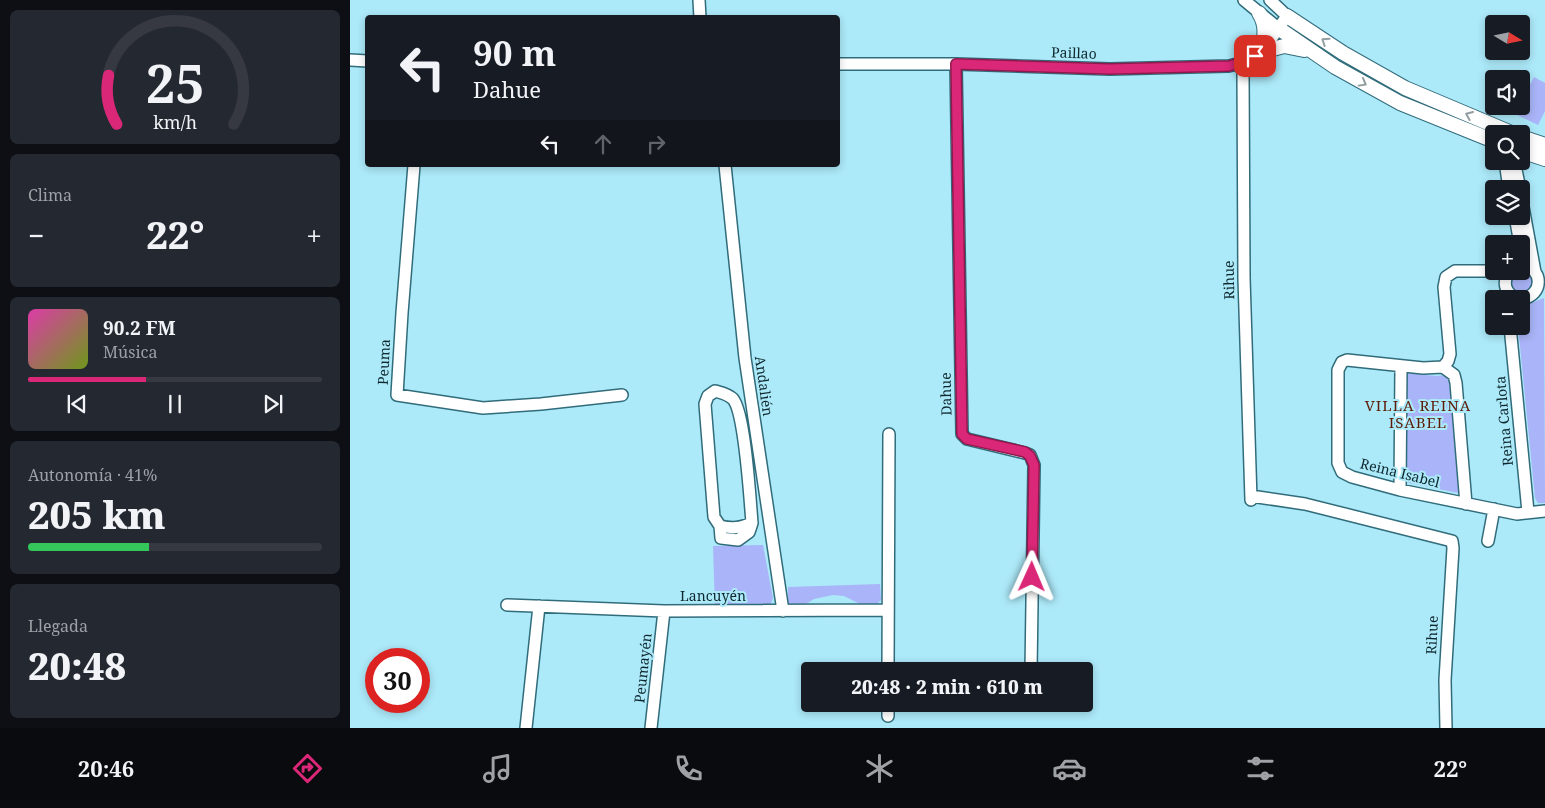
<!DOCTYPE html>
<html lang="es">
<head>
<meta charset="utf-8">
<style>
	body { margin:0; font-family:"Noto Serif",serif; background:#242831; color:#f1f3f6; height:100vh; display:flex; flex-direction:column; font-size:19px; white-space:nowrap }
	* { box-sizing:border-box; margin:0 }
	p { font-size:16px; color:#9ea1a6 }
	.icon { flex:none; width:28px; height:28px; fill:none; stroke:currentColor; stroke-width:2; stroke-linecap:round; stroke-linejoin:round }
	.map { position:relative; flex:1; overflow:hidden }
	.details { display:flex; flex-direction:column; gap:10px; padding:10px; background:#0d0f14; width:350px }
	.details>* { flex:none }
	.hud { position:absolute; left:15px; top:15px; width:475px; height:152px; border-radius:5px; box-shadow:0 2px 8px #0003; background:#171b24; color:#f1f3f6; overflow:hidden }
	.needle { width:32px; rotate:100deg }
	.tools { position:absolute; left:1135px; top:15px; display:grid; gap:10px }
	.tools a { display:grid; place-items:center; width:45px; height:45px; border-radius:5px; background:#171b24; box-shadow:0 2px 8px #0003; font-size:25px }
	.speed { position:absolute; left:15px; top:648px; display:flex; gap:10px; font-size:25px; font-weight:700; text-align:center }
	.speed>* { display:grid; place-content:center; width:65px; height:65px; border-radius:50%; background:#171b24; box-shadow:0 2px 8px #0003; line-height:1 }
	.speed .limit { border:8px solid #d22; background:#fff; color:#111 }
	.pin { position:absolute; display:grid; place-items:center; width:42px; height:42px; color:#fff; margin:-21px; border-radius:10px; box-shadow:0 2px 8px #0006 }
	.me { position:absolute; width:55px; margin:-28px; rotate:1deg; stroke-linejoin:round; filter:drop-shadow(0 0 4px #0008) }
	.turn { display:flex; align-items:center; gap:18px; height:105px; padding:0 25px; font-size:22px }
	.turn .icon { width:65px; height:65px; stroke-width:2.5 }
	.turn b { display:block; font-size:35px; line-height:42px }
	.lanes { display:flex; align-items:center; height:48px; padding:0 25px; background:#0003; justify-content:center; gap:25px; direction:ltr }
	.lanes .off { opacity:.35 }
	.big { font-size:38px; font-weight:800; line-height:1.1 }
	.details .widget { flex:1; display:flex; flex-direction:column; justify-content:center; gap:8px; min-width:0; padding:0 18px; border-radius:8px; background:#242831 }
	.details .dial { align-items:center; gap:0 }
	.dial svg { height:130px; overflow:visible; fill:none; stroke:#363941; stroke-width:7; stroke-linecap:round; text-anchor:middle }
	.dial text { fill:#f1f3f6; stroke:none }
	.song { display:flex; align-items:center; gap:15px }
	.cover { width:60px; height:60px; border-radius:8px; background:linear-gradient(135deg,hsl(320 70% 55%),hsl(80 70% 35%)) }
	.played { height:5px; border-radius:2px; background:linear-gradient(90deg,#db2777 40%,#363941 40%) }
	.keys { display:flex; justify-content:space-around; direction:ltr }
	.heat { display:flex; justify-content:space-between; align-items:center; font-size:28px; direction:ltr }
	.charge { height:8px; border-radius:4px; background:linear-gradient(90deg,#34c759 41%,#363941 0) }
	.trip { position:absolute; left:451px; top:662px; width:292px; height:50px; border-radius:5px; background:#171b24; box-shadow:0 2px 8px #0003; font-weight:800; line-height:50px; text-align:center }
	.tabs { display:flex; height:80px; justify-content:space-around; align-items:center; background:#090b0e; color:#9ea1a6 }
	.tabs .icon { width:35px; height:35px }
	.tabs .current { color:#db2777 }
	.tabs b { font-size:22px; color:#f1f3f6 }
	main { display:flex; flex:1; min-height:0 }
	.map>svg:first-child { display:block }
	.green { fill:#a9b5f8 }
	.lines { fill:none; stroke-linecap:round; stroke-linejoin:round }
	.minor-casing { stroke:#316c7b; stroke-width:14 }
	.tertiary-casing { stroke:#316c7b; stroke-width:16 }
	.minor { stroke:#fff; stroke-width:11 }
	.tertiary { stroke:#fff; stroke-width:14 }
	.oneway { stroke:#939ea1 }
	.route-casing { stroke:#8e194d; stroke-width:12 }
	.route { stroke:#db2777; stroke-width:9 }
	.labels { text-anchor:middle; stroke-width:4; stroke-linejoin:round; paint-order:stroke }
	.street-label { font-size:14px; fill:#0f282e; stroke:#ace9f9 }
	.neighbourhood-label { font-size:15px; letter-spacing:1px; fill:#5d1c08; stroke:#ace9f9 }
</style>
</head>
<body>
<main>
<section class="details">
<div class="widget dial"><svg viewBox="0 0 100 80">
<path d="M14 69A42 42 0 1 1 86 69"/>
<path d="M14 69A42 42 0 0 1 9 39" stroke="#db2777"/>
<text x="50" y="56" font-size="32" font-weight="700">25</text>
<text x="50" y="72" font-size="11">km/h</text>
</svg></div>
<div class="widget"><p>Clima</p>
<div class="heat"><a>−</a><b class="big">22°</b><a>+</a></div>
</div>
<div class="widget">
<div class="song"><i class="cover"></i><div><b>90.2 FM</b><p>Música</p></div></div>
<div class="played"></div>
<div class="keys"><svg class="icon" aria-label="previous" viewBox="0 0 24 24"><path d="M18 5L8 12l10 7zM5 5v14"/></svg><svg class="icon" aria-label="pause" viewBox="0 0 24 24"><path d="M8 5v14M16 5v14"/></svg><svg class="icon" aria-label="next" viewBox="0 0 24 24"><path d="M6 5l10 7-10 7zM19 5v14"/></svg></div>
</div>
<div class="widget"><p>Autonomía · 41%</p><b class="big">205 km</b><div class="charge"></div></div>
<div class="widget"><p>Llegada</p><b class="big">20:48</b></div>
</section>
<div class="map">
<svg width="1195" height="728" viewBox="0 0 1195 728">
	<rect width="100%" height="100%" fill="#ace9f9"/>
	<path class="green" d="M942,26C968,47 995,70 1028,79L1142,131L1141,133L1059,103L972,52L940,27Z
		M1184,77L1195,83V111L1188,125L1165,114L1169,106H1171V102Z
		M1161 282a11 11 0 1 1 22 0a11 11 0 1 1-22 0Z
		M1194,298L1195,503H1188L1185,498L1168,326H1171V307Z
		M1057,373L1086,376L1096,375L1098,377L1104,419L1110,488L1108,493L1055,482L1054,374Z
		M413,545L423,598L420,606L365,609L363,546Z
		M530,584L531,600L527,604H510L494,596L483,595L464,599L456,604H438V587Z"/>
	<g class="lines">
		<defs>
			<path id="minor" d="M349,0L350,18
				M894,0L928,28
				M0,60L18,61
				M488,64H606L760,69L879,66C913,59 919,41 937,16L920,0
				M606,64L612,434L617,439L675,453L680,455L684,465L681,671
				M888,64L893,71L894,278L901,500
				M1155,161L1159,189
				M1167,161L1166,170L1170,189
				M64,165L52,313L47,395L133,408L191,404L272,395
				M375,165L395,358L433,611
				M1171,196L1185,272
				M1165,216L1170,244
				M1171,265C1194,267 1194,296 1171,299
				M1159,271C1152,283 1155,294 1168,299
				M1160,326L1178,512
				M1093,367L1073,368L997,360L992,362L988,370V463L992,472L1002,477L1050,490L1167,514L1195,511
				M1093,367L1104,375L1106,383L1116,504
				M1093,367L1098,361L1100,354L1094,287L1096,277L1105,271H1144
				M1050,490L1051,366
				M901,496L955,504L1102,541L1103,548L1095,680L1096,728
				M370,526L371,538L388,540L399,532L402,523C400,500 395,413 383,399C378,394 372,393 365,391L358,396L355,404L364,517L370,526C383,529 390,528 402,523
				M1138,541L1144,509
				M157,605L314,611L538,610
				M538,671L539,434
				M538,716V704
				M176,728L189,606
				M301,728L314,611"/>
			<path id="tertiary" d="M909,13C917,25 915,38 911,52L934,46L954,50
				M937,16L993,53L1055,88L1164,134
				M928,28L985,67L1050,103L1144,141
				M1171,137L1195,145
				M1171,151L1195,159"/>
		</defs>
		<use href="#minor" class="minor-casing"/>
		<use href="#tertiary" class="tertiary-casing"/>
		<use href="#minor" class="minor"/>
		<use href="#tertiary" class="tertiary"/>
	</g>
	<defs><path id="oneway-chevron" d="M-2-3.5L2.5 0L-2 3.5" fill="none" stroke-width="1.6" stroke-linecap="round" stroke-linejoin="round" transform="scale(1.25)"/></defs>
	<g class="oneway">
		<use href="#oneway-chevron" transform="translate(975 41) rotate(-146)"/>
		<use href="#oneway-chevron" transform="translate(1013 83) rotate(29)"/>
		<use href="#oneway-chevron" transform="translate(1119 115) rotate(-157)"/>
	</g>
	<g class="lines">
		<defs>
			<path id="route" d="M682,577L684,465L680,456L675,452L617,439L612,434L606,64L760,69L879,66L897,61L905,56"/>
		</defs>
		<use href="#route" class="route-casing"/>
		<use href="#route" class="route"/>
	</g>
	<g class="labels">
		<g class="street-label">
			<text transform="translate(724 53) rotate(2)" y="5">Paillao</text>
			<text transform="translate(879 280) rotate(-91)" y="5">Rihue</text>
			<text transform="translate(34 362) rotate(-87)" y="5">Peuma</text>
			<text transform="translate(414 386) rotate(82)" y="5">Andalién</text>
			<text transform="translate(596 394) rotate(-91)" y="5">Dahue</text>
			<text transform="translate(1154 421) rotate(-95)" y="5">Reina Carlota</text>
			<text transform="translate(1050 473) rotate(14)" y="5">Reina Isabel</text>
			<text x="363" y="601">Lancuyén</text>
			<text transform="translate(1082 635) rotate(-87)" y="5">Rihue</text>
			<text transform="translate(293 668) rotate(-84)" y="5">Peumayén</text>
		</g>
		<g class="neighbourhood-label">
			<text x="1068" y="411">VILLA REINA<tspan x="1068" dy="17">ISABEL</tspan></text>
		</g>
	</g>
</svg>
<div class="tools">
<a><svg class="needle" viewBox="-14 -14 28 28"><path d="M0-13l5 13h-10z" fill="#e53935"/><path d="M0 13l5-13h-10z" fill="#9ea1a6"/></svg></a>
<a><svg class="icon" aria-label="sound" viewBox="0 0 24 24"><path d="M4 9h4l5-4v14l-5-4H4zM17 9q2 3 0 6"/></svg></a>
<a><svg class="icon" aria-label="search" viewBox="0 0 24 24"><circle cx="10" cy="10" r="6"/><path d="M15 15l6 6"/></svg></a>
<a><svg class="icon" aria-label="layers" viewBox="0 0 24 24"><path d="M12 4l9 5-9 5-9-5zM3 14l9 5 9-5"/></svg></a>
<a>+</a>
<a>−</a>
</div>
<div class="speed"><div class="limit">30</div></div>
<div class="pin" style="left:905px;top:56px;background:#d93025"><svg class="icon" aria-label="arrive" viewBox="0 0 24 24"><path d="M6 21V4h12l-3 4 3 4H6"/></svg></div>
<svg class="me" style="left:682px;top:577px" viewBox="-20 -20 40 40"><path d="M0-17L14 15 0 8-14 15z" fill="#db2777" stroke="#fff" stroke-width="4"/></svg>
<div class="trip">20:48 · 2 min · 610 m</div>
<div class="hud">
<div class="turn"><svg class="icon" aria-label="left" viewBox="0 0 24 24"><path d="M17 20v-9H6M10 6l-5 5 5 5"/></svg><div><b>90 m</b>Dahue</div></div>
<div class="lanes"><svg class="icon" aria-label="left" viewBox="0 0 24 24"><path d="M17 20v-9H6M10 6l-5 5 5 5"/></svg><svg class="icon off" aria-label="ahead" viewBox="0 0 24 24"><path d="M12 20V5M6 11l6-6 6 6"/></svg><svg class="icon off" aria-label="right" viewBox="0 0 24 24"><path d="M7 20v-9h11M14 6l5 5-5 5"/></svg></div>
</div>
</div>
</main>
<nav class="tabs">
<b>20:46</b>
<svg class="icon current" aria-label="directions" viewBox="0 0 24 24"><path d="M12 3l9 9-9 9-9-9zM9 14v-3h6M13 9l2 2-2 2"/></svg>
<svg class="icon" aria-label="music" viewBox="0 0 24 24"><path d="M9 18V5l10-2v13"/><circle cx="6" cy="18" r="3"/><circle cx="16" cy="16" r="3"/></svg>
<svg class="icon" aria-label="phone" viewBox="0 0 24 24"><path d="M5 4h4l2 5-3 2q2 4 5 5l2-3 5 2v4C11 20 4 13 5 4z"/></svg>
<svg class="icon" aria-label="climate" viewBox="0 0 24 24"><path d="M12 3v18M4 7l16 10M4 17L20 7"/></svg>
<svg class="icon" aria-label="car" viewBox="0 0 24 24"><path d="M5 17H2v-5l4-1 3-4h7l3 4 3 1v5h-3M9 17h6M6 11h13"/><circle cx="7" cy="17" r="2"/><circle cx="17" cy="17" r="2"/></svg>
<svg class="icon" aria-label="filters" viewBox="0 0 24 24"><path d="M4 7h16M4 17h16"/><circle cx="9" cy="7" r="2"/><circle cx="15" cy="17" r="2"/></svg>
<b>22°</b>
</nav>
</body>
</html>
